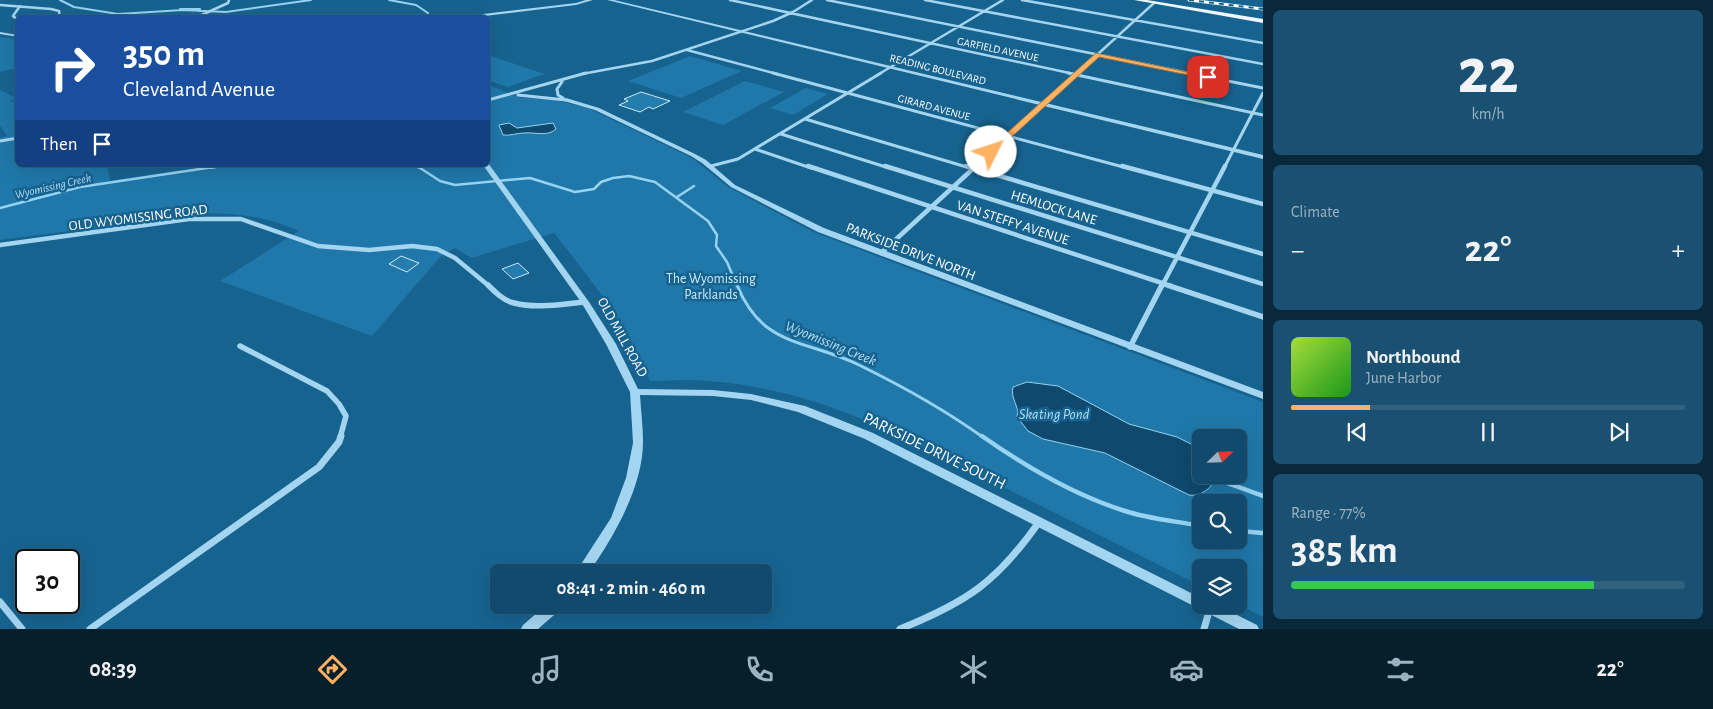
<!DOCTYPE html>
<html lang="en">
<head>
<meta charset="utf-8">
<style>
	body { margin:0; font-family:"Alegreya Sans",sans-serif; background:#1a5172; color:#f1f3f6; height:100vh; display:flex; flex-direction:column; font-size:19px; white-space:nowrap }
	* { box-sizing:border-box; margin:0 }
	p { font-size:16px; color:#9cb3c2 }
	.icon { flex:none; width:28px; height:28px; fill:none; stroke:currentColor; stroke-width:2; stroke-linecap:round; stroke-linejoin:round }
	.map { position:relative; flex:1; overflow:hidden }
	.sheet { display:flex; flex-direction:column; gap:10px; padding:10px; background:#09293b; width:450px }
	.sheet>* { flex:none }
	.banner { position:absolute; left:15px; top:15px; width:475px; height:152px; border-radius:8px; box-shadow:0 5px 20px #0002,0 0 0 1px #30627f; background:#1a4fa0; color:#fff; overflow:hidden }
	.needle { width:32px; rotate:67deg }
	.controls { position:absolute; left:1192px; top:429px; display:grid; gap:10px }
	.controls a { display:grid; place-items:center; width:55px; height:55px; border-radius:8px; background:#114a6c; box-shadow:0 5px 20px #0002,0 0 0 1px #30627f; font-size:25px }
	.speed { position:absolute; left:15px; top:549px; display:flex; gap:10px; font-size:25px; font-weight:700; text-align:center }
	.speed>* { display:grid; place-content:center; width:65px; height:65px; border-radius:50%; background:#114a6c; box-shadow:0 5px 20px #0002,0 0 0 1px #30627f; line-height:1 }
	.speed .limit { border:2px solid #111; border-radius:8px; background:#fff; color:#111 }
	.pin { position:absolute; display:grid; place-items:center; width:42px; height:42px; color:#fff; margin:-21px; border-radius:10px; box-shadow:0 2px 8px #0006 }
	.me { position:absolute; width:55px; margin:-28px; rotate:49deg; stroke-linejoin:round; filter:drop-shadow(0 0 4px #0008) }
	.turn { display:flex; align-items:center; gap:18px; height:105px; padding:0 25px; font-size:22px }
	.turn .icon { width:65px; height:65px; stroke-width:2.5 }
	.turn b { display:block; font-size:35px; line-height:42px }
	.then { display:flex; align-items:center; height:48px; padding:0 25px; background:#0003; gap:10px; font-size:19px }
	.big { font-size:38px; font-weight:600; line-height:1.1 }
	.sheet .card { flex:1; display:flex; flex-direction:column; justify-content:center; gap:8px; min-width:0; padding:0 18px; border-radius:8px; background:#1a5172 }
	.sheet .dial { align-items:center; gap:0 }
	.dial b { font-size:65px; line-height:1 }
	.song { display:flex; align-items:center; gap:15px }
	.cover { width:60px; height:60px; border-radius:8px; background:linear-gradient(135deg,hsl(80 70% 55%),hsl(120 70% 35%)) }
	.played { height:5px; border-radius:2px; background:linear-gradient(90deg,#ffb362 20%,#30627f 20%) }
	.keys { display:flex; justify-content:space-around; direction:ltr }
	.heat { display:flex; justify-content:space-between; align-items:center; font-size:28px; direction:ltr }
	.charge { height:8px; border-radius:4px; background:linear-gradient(90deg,#34c759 77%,#30627f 0) }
	.trip { position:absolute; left:490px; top:564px; width:282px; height:50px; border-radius:8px; background:#114a6c; box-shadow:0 5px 20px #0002,0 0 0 1px #30627f; font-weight:600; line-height:50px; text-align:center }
	.menu { display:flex; height:80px; justify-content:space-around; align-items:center; background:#071e2b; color:#9cb3c2 }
	.menu .icon { width:35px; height:35px }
	.menu .on { color:#ffb362 }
	.menu b { font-size:22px; color:#f1f3f6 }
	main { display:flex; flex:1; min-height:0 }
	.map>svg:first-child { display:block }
	.green { fill:#1f78a9; fill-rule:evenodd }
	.water { fill:#0f496d; stroke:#96d3f2 }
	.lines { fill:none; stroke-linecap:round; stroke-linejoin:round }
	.stream-far3 { stroke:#96d3f2; stroke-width:2 }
	.stream-far2 { stroke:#96d3f2; stroke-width:2.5 }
	.stream-far1 { stroke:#96d3f2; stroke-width:3 }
	.stream { stroke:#96d3f2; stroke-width:4.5 }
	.building { fill:#257dae; stroke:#caeafb }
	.minor-far4 { stroke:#a4d5f0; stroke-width:2.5 }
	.minor-far3 { stroke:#a4d5f0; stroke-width:3 }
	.minor-far2 { stroke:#a4d5f0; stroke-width:4.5 }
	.minor-far1 { stroke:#a4d5f0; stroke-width:5.5 }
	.minor { stroke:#a4d5f0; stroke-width:7 }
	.tertiary { fill:#a4d5f0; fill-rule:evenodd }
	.primary { fill:#ecf7ff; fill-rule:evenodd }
	.rail-casing { stroke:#fff; stroke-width:3 }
	.rail { stroke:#176390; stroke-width:2; stroke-dasharray:5; stroke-linecap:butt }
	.route { fill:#ffb362; stroke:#a67440 }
	.labels { text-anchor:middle; stroke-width:5; stroke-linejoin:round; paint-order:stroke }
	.far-street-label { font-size:11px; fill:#fff; stroke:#176390 }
	.far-water-label { font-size:12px; font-style:italic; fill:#b0def7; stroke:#176390 }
	.street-label { font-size:14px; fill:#fff; stroke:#176390 }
	.park-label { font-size:14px; fill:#caeafb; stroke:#176390 }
	.water-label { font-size:15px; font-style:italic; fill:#b0def7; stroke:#176390 }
	.near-street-label { font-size:16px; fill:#fff; stroke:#176390 }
</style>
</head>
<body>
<main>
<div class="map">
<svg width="1263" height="629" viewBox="0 0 1263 629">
	<rect width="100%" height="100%" fill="#176390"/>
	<path class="green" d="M0,37L17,39V68L0,72Z
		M488,55L544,74L507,87L488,80Z
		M690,56L742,71L681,98L628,81Z
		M745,81L784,92L723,125L683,112Z
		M488,85L522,98L550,99L588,108L692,158L728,187L813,232L1263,402V617L1239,605V568H1201V586L893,432C831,405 775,386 708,381C689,379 669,381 650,381C628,325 591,280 554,233L471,258L455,248L440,257L372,336L220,281L299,231C268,217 235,212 200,214L0,240V138L7,136L0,125V90L16,98L11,101L17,104L18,165H107L110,181L181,170C193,173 208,167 222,165H488ZM1201,438H1239V475H1201ZM1201,502H1239V540H1201Z
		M806,88L828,94L793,115L770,108Z"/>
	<path class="water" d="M509,123L517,128L553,123L556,129C548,137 535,132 524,133C517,133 510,136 503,135L499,125Z
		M1027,382L1058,386L1129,424L1177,437L1201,449V475H1216C1214,487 1201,497 1189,495L1105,453L1043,439L1028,431L1017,417C1020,406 1010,399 1013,387Z"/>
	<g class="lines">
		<path class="stream-far3" d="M60,0L74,7L118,14L183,10L226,12L311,0
			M389,0L416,5L428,13L426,18
			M180,9H200L199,11
			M415,165L419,168
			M211,168L229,165"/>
		<path class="stream-far2" d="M417,166L440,181L455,185L530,178L575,192L594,189L601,182L613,178L629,176L655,182L708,221L717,235L716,246L727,262L737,286
			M677,197L694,186
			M0,208L80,187L220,166"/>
		<path class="stream-far1" d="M737,285C763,349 807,339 859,365C902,386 945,410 984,438"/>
		<path class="stream" d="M982,436C1026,467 1074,495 1125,511C1149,519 1176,521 1201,526
			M1205,475L1263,496
			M1239,531L1263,533"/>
	</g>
	<path class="building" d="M641,92L670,101L653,109L649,107L640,112L619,105L628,101L624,99Z
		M401,256L419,263L407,272L389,264Z
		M518,263L529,273L513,279L502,269Z"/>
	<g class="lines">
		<path class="minor-far4" d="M730,0L1074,74
			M827,0L1194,74
			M925,0L1263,64
			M1022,0L1263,43
			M0,5L51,9L59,11L60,18
			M195,18L228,3L229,0
			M18,20L13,16L20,6
			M687,50L777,74
			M582,74L652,61L773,21L793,12L812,0
			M879,74L1003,0
			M1076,74L1154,3"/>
		<path class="minor-far3" d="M773,73L1127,168
			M1068,73L1263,115
			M1188,73L1263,88
			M562,82L557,89L558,95L563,98
			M518,95L566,100
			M488,100L586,73
			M805,119L970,168
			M781,134L889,168
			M0,141L18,138
			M755,149L811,168
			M711,166L738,159L881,73
			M974,168L1078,73
			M1224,168L1263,93"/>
		<path class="minor-far2" d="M808,166L1171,286
			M885,166L1263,284
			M966,166L1263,254
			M1122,166L1263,204
			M0,245L189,219H241L318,246L369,250L412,246L437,249L455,258L489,286
			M881,253L976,166
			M1162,286L1225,166"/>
		<path class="minor-far1" d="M488,285C495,292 504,301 514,303C537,309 562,304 585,302
			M1167,285L1263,317
			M240,346L327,391L339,404L346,416L340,438
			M1130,347L1162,285"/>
		<path class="minor" d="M0,602L22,629
			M90,629L319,467L339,442L341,436
			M900,629C967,602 997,582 1039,522
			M1204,629L1210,608"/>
		<path class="tertiary" d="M586,0H593L576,5L468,18H450L576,3Z
			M607,0H614L1263,155V159Z
			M0,32L18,35V37L0,34Z
			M566,98L599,108L695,154L706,160L735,185L824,228L1263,392V399L818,232L731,187L702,163L691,156L595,110L564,101L563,100Z
			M488,163L589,302L616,344L638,389L713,390L751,394L805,406L873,433L1201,598V605H1217L1257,625L1259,629H1239L865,439L798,412L751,400L713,396L640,395C641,411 643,427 643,442C643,486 614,537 589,572H576L611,518L626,478L633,443L630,392L606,344L581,302L483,165H488Z
			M546,605H563L561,609L538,629H521L523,625Z"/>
		<path class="primary" d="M1134,0H1147L1263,19V23Z"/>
		<defs>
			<path id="rail" d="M1189,0L1263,9"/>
		</defs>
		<use href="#rail" class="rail-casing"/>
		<use href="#rail" class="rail"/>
	</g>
	<path class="route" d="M1096,53L1211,77L1208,79L1099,57L994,153H988V150Z"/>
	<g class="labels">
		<g class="far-street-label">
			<text transform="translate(998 49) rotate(12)" y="4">GARFIELD AVENUE</text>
			<text transform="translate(938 69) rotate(14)" y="4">READING BOULEVARD</text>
			<text transform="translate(934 107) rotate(15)" y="4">GIRARD AVENUE</text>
		</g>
		<g class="far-water-label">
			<text transform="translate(53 186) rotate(-13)" y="4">Wyomissing Creek</text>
		</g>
		<g class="street-label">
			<text transform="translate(1054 207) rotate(17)" y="5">HEMLOCK LANE</text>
			<text transform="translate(138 217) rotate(-7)" y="5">OLD WYOMISSING ROAD</text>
			<text transform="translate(1013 222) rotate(18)" y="5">VAN STEFFY AVENUE</text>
			<text transform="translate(911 251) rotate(21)" y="5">PARKSIDE DRIVE NORTH</text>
			<text transform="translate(623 337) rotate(61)" y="5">OLD MILL ROAD</text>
		</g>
		<g class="park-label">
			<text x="711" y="283">The Wyomissing<tspan x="711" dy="16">Parklands</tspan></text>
		</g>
		<g class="water-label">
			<text transform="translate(831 343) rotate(22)" y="5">Wyomissing Creek</text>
			<text x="1054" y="419">Skating Pond</text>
		</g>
		<g class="near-street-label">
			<text transform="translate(935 450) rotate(26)" y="6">PARKSIDE DRIVE SOUTH</text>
		</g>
	</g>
</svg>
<div class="controls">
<a><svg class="needle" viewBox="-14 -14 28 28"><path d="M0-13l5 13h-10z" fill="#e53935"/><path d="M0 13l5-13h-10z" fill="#9cb3c2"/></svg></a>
<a><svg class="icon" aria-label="search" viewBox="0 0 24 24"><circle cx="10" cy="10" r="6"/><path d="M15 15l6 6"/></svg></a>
<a><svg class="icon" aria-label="layers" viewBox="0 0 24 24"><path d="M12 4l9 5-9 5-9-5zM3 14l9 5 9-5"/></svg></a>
</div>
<div class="speed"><div class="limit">30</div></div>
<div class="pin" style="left:1208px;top:77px;background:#d93025"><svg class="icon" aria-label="arrive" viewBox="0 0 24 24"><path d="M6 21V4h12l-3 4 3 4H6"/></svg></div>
<svg class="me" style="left:991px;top:152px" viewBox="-20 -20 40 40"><circle r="19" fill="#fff"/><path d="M0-13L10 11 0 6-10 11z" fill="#ffb362"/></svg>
<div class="trip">08:41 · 2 min · 460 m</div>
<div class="banner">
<div class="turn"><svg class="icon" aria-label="right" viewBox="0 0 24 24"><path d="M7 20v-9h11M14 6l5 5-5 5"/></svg><div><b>350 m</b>Cleveland Avenue</div></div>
<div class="then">Then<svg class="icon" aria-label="arrive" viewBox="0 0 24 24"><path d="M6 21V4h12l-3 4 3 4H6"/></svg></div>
</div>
</div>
<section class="sheet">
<div class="card dial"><b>22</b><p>km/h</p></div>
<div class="card"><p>Climate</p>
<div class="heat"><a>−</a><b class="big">22°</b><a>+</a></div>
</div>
<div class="card">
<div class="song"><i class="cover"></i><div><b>Northbound</b><p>June Harbor</p></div></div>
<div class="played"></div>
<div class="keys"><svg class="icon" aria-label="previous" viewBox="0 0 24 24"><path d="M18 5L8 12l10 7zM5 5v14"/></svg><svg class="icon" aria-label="pause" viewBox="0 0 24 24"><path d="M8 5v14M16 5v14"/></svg><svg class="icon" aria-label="next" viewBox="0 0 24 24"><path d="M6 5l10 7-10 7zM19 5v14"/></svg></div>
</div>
<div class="card"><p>Range · 77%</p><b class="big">385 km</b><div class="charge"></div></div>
</section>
</main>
<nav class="menu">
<b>08:39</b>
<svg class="icon on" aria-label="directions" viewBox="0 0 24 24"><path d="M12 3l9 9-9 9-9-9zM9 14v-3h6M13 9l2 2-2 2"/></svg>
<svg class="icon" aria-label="music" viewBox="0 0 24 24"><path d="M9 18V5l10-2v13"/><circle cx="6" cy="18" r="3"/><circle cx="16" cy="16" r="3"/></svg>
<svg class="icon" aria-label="phone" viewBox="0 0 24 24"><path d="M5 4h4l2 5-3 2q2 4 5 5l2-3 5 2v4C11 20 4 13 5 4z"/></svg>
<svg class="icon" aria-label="climate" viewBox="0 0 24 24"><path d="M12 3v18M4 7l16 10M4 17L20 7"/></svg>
<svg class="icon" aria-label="car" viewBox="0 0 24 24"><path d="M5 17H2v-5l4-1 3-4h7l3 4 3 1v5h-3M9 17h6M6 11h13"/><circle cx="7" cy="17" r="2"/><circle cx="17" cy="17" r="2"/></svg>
<svg class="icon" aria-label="filters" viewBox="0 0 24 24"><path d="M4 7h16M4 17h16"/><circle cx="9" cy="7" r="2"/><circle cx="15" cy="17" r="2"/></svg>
<b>22°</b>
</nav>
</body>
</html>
